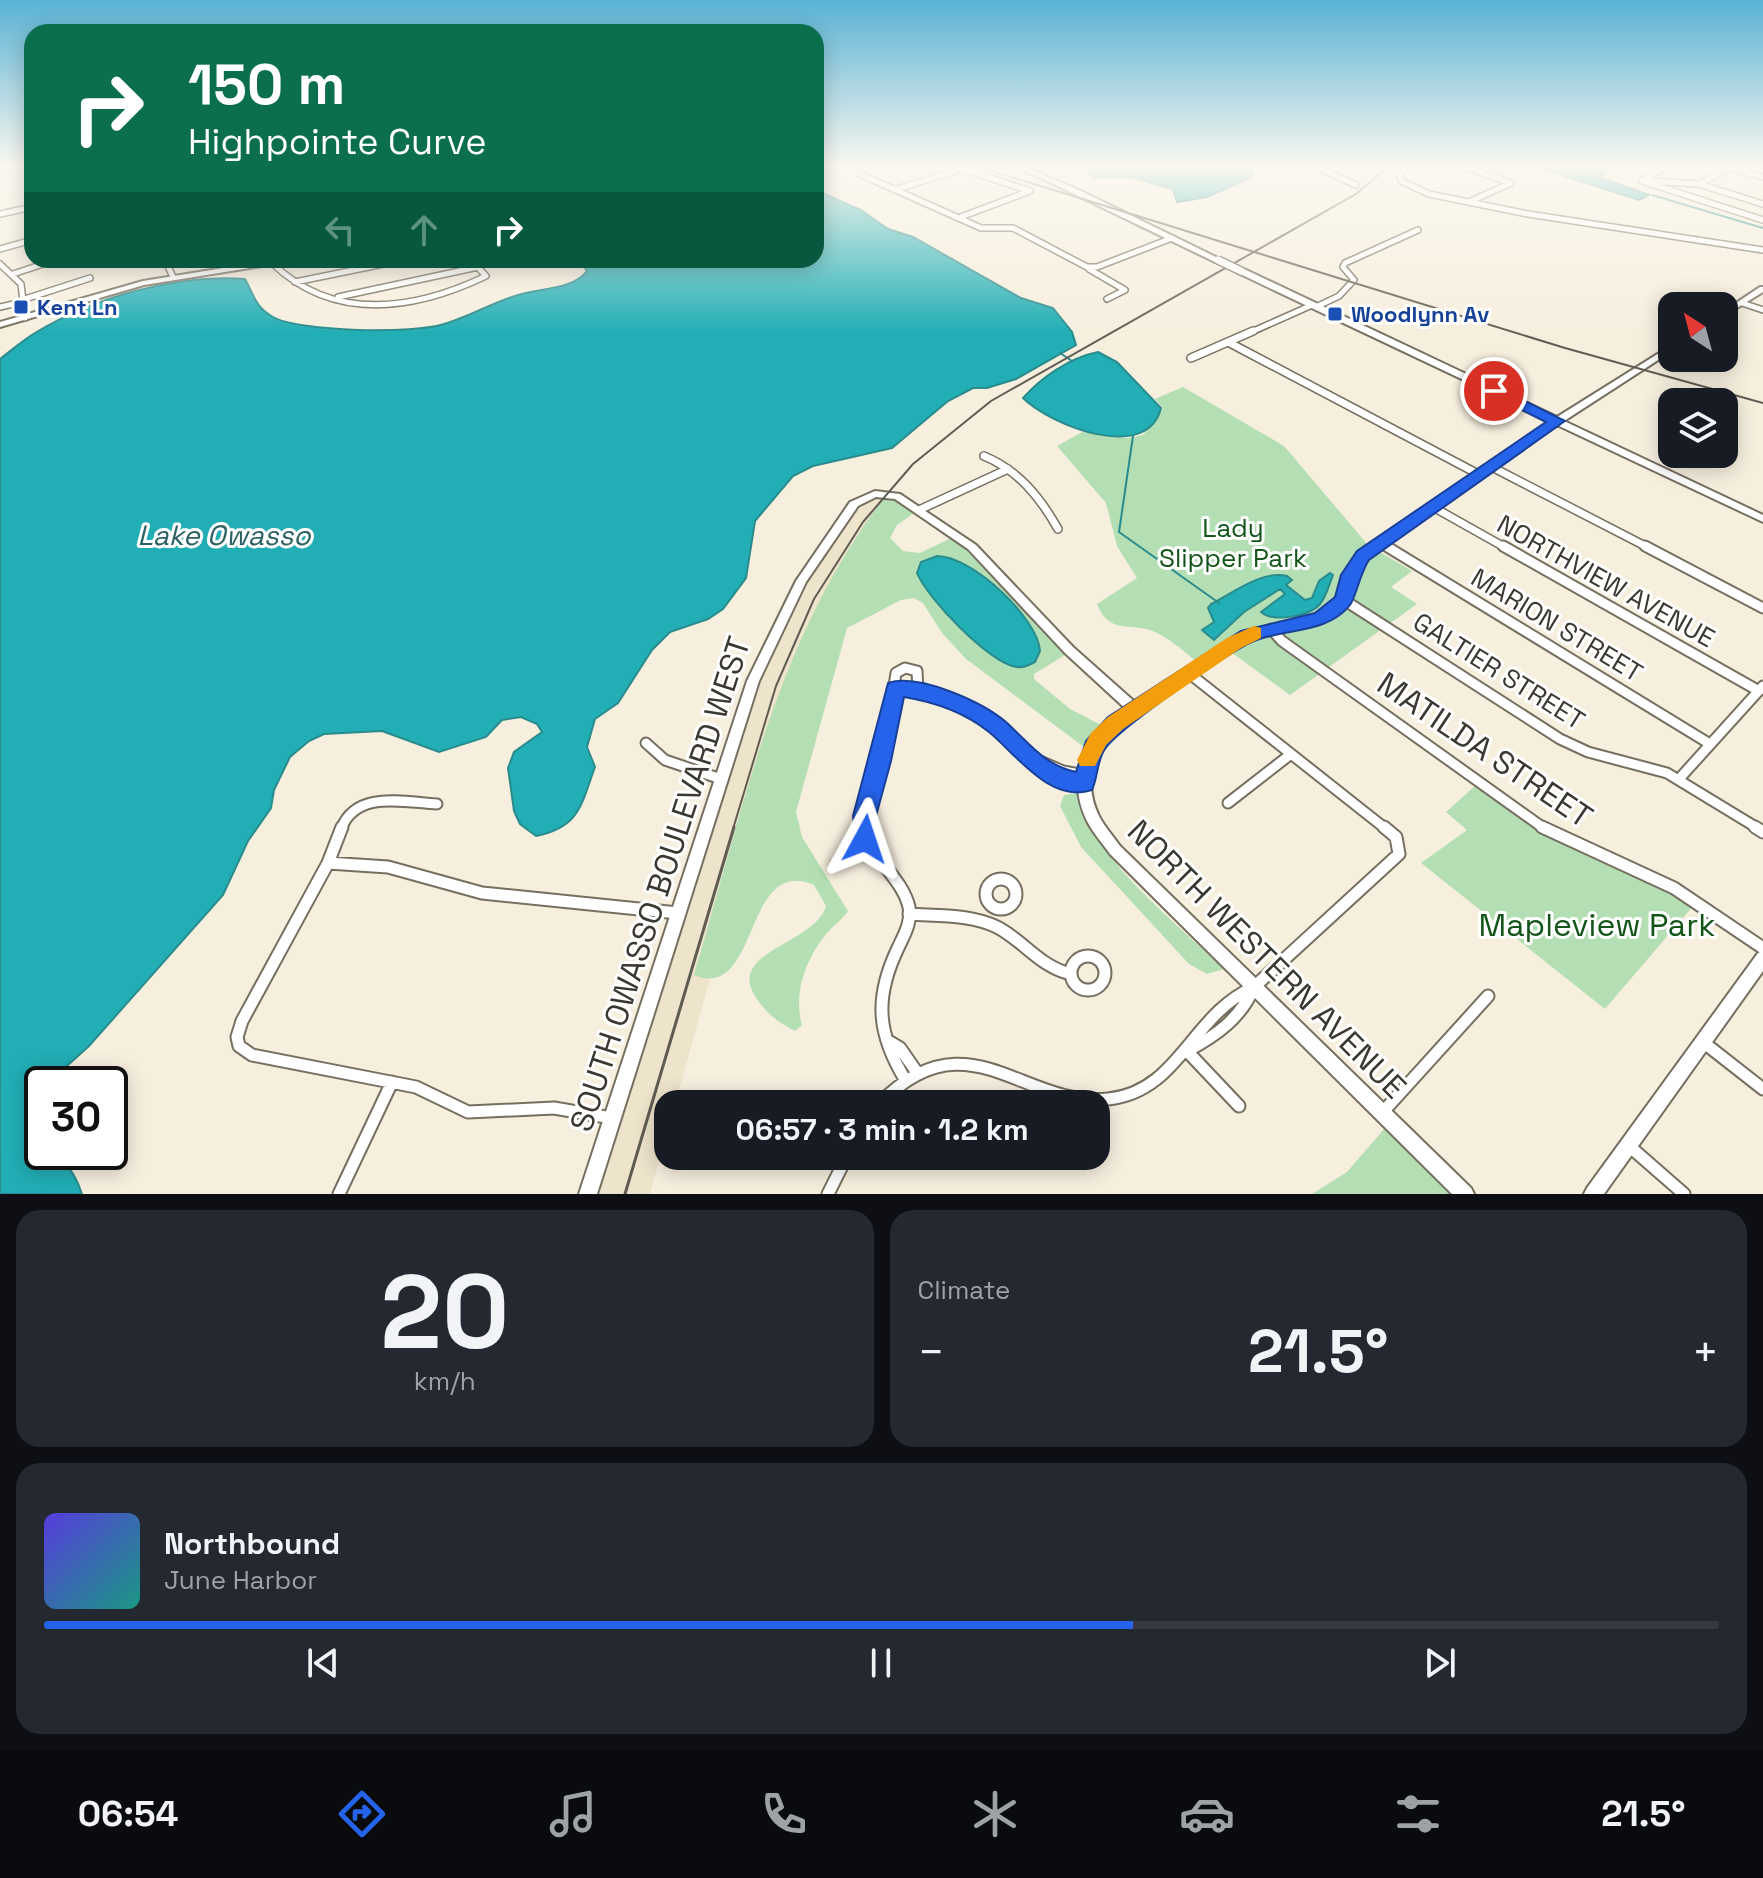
<!DOCTYPE html>
<html lang="en">
<head>
<meta charset="utf-8">
<style>
	body { margin:0; font-family:"Space Grotesk",sans-serif; background:#242831; color:#f1f3f6; height:100vh; display:flex; flex-direction:column; font-size:30px; white-space:nowrap }
	* { box-sizing:border-box; margin:0 }
	p { font-size:26px; color:#9ea1a6 }
	.icon { flex:none; width:44px; height:44px; fill:none; stroke:currentColor; stroke-width:2; stroke-linecap:round; stroke-linejoin:round }
	.map { position:relative; height:1194px; overflow:hidden }
	.drawer { display:flex; flex-direction:column; gap:16px; padding:16px; background:#0d0f14; flex:1 }
	.drawer>* { flex:none }
	.hud { position:absolute; left:24px; top:24px; width:800px; height:244px; border-radius:24px; box-shadow:0 4px 20px #0003; background:#0b6e4f; color:#fff; overflow:hidden }
	.needle { width:52px; rotate:324deg }
	.buttons { position:absolute; left:1658px; top:292px; display:grid; gap:16px }
	.buttons a { display:grid; place-items:center; width:80px; height:80px; border-radius:16px; background:#171b24; box-shadow:0 4px 20px #0003; font-size:40px }
	.speed { position:absolute; left:24px; top:1066px; display:flex; gap:16px; font-size:40px; font-weight:700; text-align:center }
	.speed>* { display:grid; place-content:center; width:104px; height:104px; border-radius:50%; background:#171b24; box-shadow:0 4px 20px #0003; line-height:1 }
	.speed .limit { border:4px solid #111; border-radius:12px; background:#fff; color:#111 }
	.pin { position:absolute; display:grid; place-items:center; width:68px; height:68px; color:#fff; margin:-34px; border:4px solid #fff; border-radius:50%; box-shadow:0 2px 8px #0007 }
	.me { position:absolute; width:88px; margin:-44px; rotate:5deg; stroke-linejoin:round; filter:drop-shadow(0 0 6px #0008) }
	.turn { display:flex; align-items:center; gap:28px; height:168px; padding:0 32px; font-size:36px }
	.turn .icon { width:104px; height:104px; stroke-width:2.5 }
	.turn b { display:block; font-size:56px; line-height:68px }
	.lanes { display:flex; align-items:center; height:76px; padding:0 32px; background:#0003; justify-content:center; gap:40px; direction:ltr }
	.lanes .off { opacity:.35 }
	.big { font-size:60px; font-weight:800; line-height:1.1 }
	.drawer .widget { flex:1; display:flex; flex-direction:column; justify-content:center; gap:12px; min-width:0; padding:0 28px; border-radius:24px; background:#242831 }
	.drawer .dial { align-items:center; gap:0 }
	.dial b { font-size:104px; line-height:1 }
	.song { display:flex; align-items:center; gap:24px }
	.cover { width:96px; height:96px; border-radius:12px; background:linear-gradient(135deg,hsl(250 70% 55%),hsl(170 70% 35%)) }
	.played { height:8px; border-radius:4px; background:linear-gradient(90deg,#2563eb 65%,#363941 65%) }
	.keys { display:flex; justify-content:space-around; direction:ltr }
	.heat { display:flex; justify-content:space-between; align-items:center; font-size:44px; direction:ltr }
	.drawer .tiles { flex:1; display:grid; gap:16px; grid-template-columns:1fr 1fr }
	.widget:last-child { grid-column:span 2 }
	.trip { position:absolute; left:654px; top:1090px; width:456px; height:80px; border-radius:24px; background:#171b24; box-shadow:0 4px 20px #0003; font-weight:800; line-height:80px; text-align:center }
	.tab-bar { display:flex; height:128px; justify-content:space-around; align-items:center; background:#090b0e; color:#9ea1a6 }
	.tab-bar .icon { width:56px; height:56px }
	.tab-bar .active { color:#2563eb }
	.tab-bar b { font-size:36px; color:#f1f3f6 }
	.map>svg:first-child { display:block }
	.built { fill:#eee3cb }
	.green { fill:#b4deb3; fill-rule:evenodd }
	.water { fill:#22aeb5; stroke:#2a8b8d; stroke-width:2 }
	.lines { fill:none; stroke-linecap:round; stroke-linejoin:round }
	.stream { stroke:#2a8b8d; stroke-width:2 }
	.street-far3-casing { stroke:#766f60; stroke-width:8 }
	.street-far2-casing { stroke:#766f60; stroke-width:10 }
	.street-far1-casing { stroke:#766f60; stroke-width:13 }
	.street-casing { stroke:#766f60; stroke-width:15 }
	.secondary-casing { stroke:#766f60; stroke-width:4 }
	.street-far3 { stroke:#fff; stroke-width:5 }
	.street-far2 { stroke:#fff; stroke-width:7 }
	.street-far1 { stroke:#fff; stroke-width:9 }
	.street { stroke:#fff; stroke-width:11 }
	.secondary { fill:#fff; fill-rule:evenodd }
	.rail-far1 { stroke:#605c53; stroke-width:2 }
	.rail { stroke:#605c53; stroke-width:3 }
	.secondary-bridge-casing { stroke:#766f60; stroke-width:10; stroke-linecap:butt }
	.secondary-bridge { stroke:#fff; stroke-width:7 }
	.route { fill:#2563eb; stroke:#184099; stroke-width:2 }
	.slow { fill:#f59e0b }
	.transit-dot { fill:#1a4fb4; stroke:#fff; stroke-width:3 }
	.labels { text-anchor:middle; stroke-width:6; stroke-linejoin:round; paint-order:stroke }
	.far-transit-label { font-size:22px; font-weight:bold; fill:#164399; stroke:#fff; text-anchor:start }
	.park-label { font-size:26px; fill:#135519; stroke:#fff }
	.street-label { font-size:26px; fill:#3b3831; stroke:#fff }
	.water-label { font-size:28px; font-style:italic; fill:#2c6164; stroke:#fff }
	.near-street-label { font-size:32px; fill:#3b3831; stroke:#fff }
	.near-park-label { font-size:32px; fill:#135519; stroke:#fff }
</style>
</head>
<body>
<div class="map">
<svg width="1763" height="1194" viewBox="0 0 1763 1194">
	<rect width="100%" height="100%" fill="#f7efde"/>
	<path class="built" d="M891,498L781,726L675,1104H668V1129L650,1194H595L758,679L797,595L851,513L870,499Z"/>
	<path class="green" d="M1183,387L1284,446L1368,545L1412,571L1391,587L1417,604L1290,695L1220,644L1196,661C1182,650 1164,633 1146,629C1126,624 1108,632 1097,604L1137,578L1117,546L1106,503L1057,446L1082,432L1128,438L1143,435L1163,408L1155,399Z
		M885,497L896,500L914,513L897,525L890,538L903,551L920,553L951,538C996,569 1028,616 1065,655L1034,674V679L1070,709L1101,725L1084,747L966,659L942,633L923,603L914,598L901,600L847,628L796,812L802,837L848,911C842,920 833,926 826,934C806,959 793,993 802,1025L795,1031C779,1023 767,1014 757,999C723,951 815,945 826,906L814,885C743,854 760,1003 694,975C744,807 776,638 885,497ZM937,556C974,556 1031,614 1040,647L1028,666C998,673 925,598 916,571L924,560Z
		M1475,786L1537,831L1657,883L1693,906L1605,1009L1421,863L1467,830L1446,812Z
		M1077,793C1087,853 1180,926 1224,969L1207,974L1189,964L1081,847L1060,806L1064,795Z
		M1385,1128L1451,1194H1312L1347,1172Z"/>
	<path class="water" d="M1080,166H1249L1253,172L1252,177L1207,197L1177,202L1173,189L1130,177H1095Z
		M1533,166H1617L1602,175L1590,174L1649,195L1639,200Z
		M816,190L861,210L888,229L913,237L1021,298L1053,308L1072,332L1076,345L1016,379L987,388H973L948,401L892,448L813,466L793,476L755,521L746,578L723,609L708,619L670,632L652,650L618,703L595,719L587,747L595,767C581,805 580,827 536,836L520,824L514,811L508,768L514,752L542,732L537,724L521,717L502,720L486,737L439,752L382,731L324,734L309,741L290,757L274,790L271,808L248,841L223,895L89,1046L47,1084H42L33,1118V1136L42,1145V1152C64,1154 76,1176 82,1194H0V359C12,350 23,340 35,333C94,297 176,274 245,279C254,295 255,307 273,317C299,332 415,334 444,324C469,317 493,302 518,295C540,288 572,290 587,271L579,260H816Z
		M1098,352L1117,362L1161,408C1147,464 1050,425 1023,398C1042,377 1069,358 1098,352Z
		M937,556C972,556 1038,618 1040,651L1035,662C1029,665 1024,668 1017,667C990,664 927,598 917,573L921,562Z
		M1330,573L1333,575C1329,584 1327,596 1320,604C1310,616 1273,623 1261,612L1285,594L1280,589L1244,612L1214,640L1202,630L1214,622L1208,608L1211,604C1233,593 1262,570 1287,576L1292,580L1286,585L1305,600L1312,598L1319,581Z"/>
	<g class="lines">
		<path class="stream" d="M1652,195L1763,228
			M1060,353L1072,361
			M1133,436L1119,532L1219,603"/>
		<defs>
			<path id="street-far3" d="M1315,166L1356,185
				M1408,166L1400,174L1401,181L1429,194L1528,214L1763,250
				M1462,166L1511,183L1469,202
				M1667,166L1642,181L1763,220
				M1731,168L1763,177
				M963,169L1030,191
				M862,175L981,228H1013L1087,267H1097L1172,238
				M1650,181L1699,184L1763,204
				M1699,184L1734,166
				M894,190L971,166
				M0,214L32,207
				M958,218L1030,191
				M0,249L32,240
				M165,260L173,277
				M272,263C334,323 415,310 486,276L471,260
				M0,264L21,284L25,318
				M1089,269L1125,290L1107,299
				M13,274L55,260
				M295,282L403,260
				M338,297L478,267
				M25,299L90,278
				M1742,303L1763,310
				M0,307L26,301
				M1316,307L1339,296L1354,280L1343,267L1345,263L1418,230
				M1249,333L1312,305"/>
			<path id="street-far2" d="M1228,342L1480,475
				M1191,358L1253,331
				M984,456C1018,470 1040,497 1058,529
				M1492,467L1649,548
				M1433,507L1506,548
				M919,510L1008,469
				M1380,543L1389,548"/>
			<path id="street-far1" d="M1386,546L1710,744
				M1503,546L1759,691
				M1645,546L1763,608
				M1344,600L1560,739L1588,752L1667,773L1759,829
				M1271,629L1282,641L1545,829
				M1190,674L1386,829
				M895,688C926,692 956,699 982,716C1019,740 1039,775 1084,783
				M646,743L665,760L721,779
				M1033,758L1063,771L1085,775
				M1679,779L1763,686
				M1228,803L1291,754
				M341,829C356,790 402,802 437,804
				M863,829L886,738L896,673L905,668L917,671L918,691"/>
			<path id="street" d="M342,827L328,863L242,1021L237,1037L239,1046L252,1055L416,1087L468,1112L554,1108L612,1118
				M863,827C870,858 902,877 909,907C912,922 904,935 898,948C874,998 877,1034 906,1081
				M1542,827L1674,888L1763,948
				M1755,827L1763,832
				M328,863L388,867L482,893L678,913
				M986 894a15 15 0 1 1 30 0a15 15 0 1 1-30 0Z
				M909,914C938,916 970,914 997,927C1024,941 1040,967 1071,974
				M1071 973a17 17 0 1 1 34 0a17 17 0 1 1-34 0Z
				M890,1042L900,1048L918,1074
				M1703,1042L1763,1089
				M1187,1051C1216,1036 1241,1018 1254,987
				M1187,1051L1239,1106
				M879,1104C968,1013 1022,1108 1108,1099C1179,1092 1191,1015 1254,987L1399,854L1396,837L1384,827
				M1382,1113L1488,996
				M1628,1145L1684,1194
				M339,1194L392,1082
				M828,1194L847,1156"/>
			<path id="secondary" d="M5,166H16L0,171V167Z
				M1016,166H1024L1079,190L1222,260L1215,262Z
				M273,260H291L287,262L144,285L0,327V322L143,281Z
				M1238,269H1244L1557,417L1672,345V351L1564,421L1763,515V522L1557,425L1367,558C1351,578 1351,603 1328,618C1305,633 1276,628 1252,639C1225,650 1204,670 1180,686C1135,716 1068,752 1099,816C1104,826 1113,836 1120,846L1471,1188L1474,1194H1452L1110,854C1103,844 1094,834 1088,823C1063,774 1088,740 1127,710L1065,653L968,549L895,499L876,497L858,506L806,582L759,681L597,1194H579L747,681L796,581L850,502L875,491L900,494L976,545L1073,647L1136,703L1235,637L1259,628L1305,619L1321,612L1337,598L1347,571L1359,552L1550,421L1238,273Z
				M1760,287H1763V292L1724,316V311Z
				M1763,951V971L1604,1194H1584L1587,1188L1758,953Z"/>
		</defs>
		<use href="#street-far3" class="street-far3-casing"/>
		<use href="#street-far2" class="street-far2-casing"/>
		<use href="#street-far1" class="street-far1-casing"/>
		<use href="#street" class="street-casing"/>
		<use href="#secondary" class="secondary-casing"/>
		<use href="#street-far3" class="street-far3"/>
		<use href="#street-far2" class="street-far2"/>
		<use href="#street-far1" class="street-far1"/>
		<use href="#street" class="street"/>
		<use href="#secondary" class="secondary"/>
		<path class="rail-far1" d="M976,166L1565,348L1763,403
			M733,829L776,686L814,599L863,522L913,464L991,401L1356,194L1389,166"/>
		<path class="rail" d="M625,1194L734,827"/>
		<defs>
			<path id="secondary-bridge" d="M1218,260L1241,271"/>
		</defs>
		<use href="#secondary-bridge" class="secondary-bridge-casing"/>
		<use href="#secondary-bridge" class="secondary-bridge"/>
	</g>
	<linearGradient id="sky" x2="0" y2="1"><stop stop-color="#59b2d4"/><stop offset="0.5" stop-color="#fbf8f0"/><stop offset="1" stop-color="#fbf8f0" stop-opacity="0"/></linearGradient>
	<rect width="1763" height="333" fill="url(#sky)"/>
	<path class="route" d="M1489,388H1499L1565,421L1369,560C1360,573 1356,597 1350,605C1327,634 1286,628 1254,641C1230,651 1118,729 1105,749C1097,760 1098,777 1092,790C1050,804 1016,754 989,732C964,712 935,702 904,697L891,761L876,816L877,839L873,846L865,849L857,846L853,816L888,683C919,673 982,702 1006,722C1029,743 1044,765 1076,772L1086,741L1108,717L1241,631L1315,613L1335,597L1341,575L1357,551L1546,422L1489,394Z"/>
	<path class="slow" d="M1254,626L1261,628V638L1241,648L1123,729L1106,745L1095,766H1080L1077,760L1091,733L1108,717L1227,638Z"/>
	<g class="transit-dot">
		<rect x="13" y="299" width="16" height="16" rx="4"/>
		<rect x="1327" y="306" width="16" height="16" rx="4"/>
	</g>
	<g class="labels">
		<g class="far-transit-label">
			<text x="37" y="315">Kent Ln</text>
			<text x="1351" y="322">Woodlynn Av</text>
		</g>
		<g class="park-label">
			<text x="1233" y="537">Lady<tspan x="1233" dy="30">Slipper Park</tspan></text>
		</g>
		<g class="street-label">
			<text transform="translate(1606 581) rotate(29)" y="9">NORTHVIEW AVENUE</text>
			<text transform="translate(1557 625) rotate(31)" y="9">MARION STREET</text>
			<text transform="translate(1499 671) rotate(32)" y="9">GALTIER STREET</text>
		</g>
		<g class="water-label">
			<text x="224" y="545">Lake Owasso</text>
		</g>
		<g class="near-street-label">
			<text transform="translate(1485 750) rotate(34)" y="11">MATILDA STREET</text>
			<text transform="translate(660 884) rotate(-72)" y="11">SOUTH OWASSO BOULEVARD WEST</text>
			<text transform="translate(1267 959) rotate(45)" y="11">NORTH WESTERN AVENUE</text>
		</g>
		<g class="near-park-label">
			<text x="1597" y="936">Mapleview Park</text>
		</g>
	</g>
</svg>
<div class="buttons">
<a><svg class="needle" viewBox="-14 -14 28 28"><path d="M0-13l5 13h-10z" fill="#e53935"/><path d="M0 13l5-13h-10z" fill="#9ea1a6"/></svg></a>
<a><svg class="icon" aria-label="layers" viewBox="0 0 24 24"><path d="M12 4l9 5-9 5-9-5zM3 14l9 5 9-5"/></svg></a>
</div>
<div class="speed"><div class="limit">30</div></div>
<div class="pin" style="left:1494px;top:391px;background:#d93025"><svg class="icon" aria-label="arrive" viewBox="0 0 24 24"><path d="M6 21V4h12l-3 4 3 4H6"/></svg></div>
<svg class="me" style="left:865px;top:839px" viewBox="-20 -20 40 40"><path d="M0-17L14 15 0 8-14 15z" fill="#2563eb" stroke="#fff" stroke-width="4"/></svg>
<div class="trip">06:57 · 3 min · 1.2 km</div>
<div class="hud">
<div class="turn"><svg class="icon" aria-label="right" viewBox="0 0 24 24"><path d="M7 20v-9h11M14 6l5 5-5 5"/></svg><div><b>150 m</b>Highpointe Curve</div></div>
<div class="lanes"><svg class="icon off" aria-label="left" viewBox="0 0 24 24"><path d="M17 20v-9H6M10 6l-5 5 5 5"/></svg><svg class="icon off" aria-label="ahead" viewBox="0 0 24 24"><path d="M12 20V5M6 11l6-6 6 6"/></svg><svg class="icon" aria-label="right" viewBox="0 0 24 24"><path d="M7 20v-9h11M14 6l5 5-5 5"/></svg></div>
</div>
</div>
<section class="drawer">
<div class="tiles">
<div class="widget dial"><b>20</b><p>km/h</p></div>
<div class="widget"><p>Climate</p>
<div class="heat"><a>−</a><b class="big">21.5°</b><a>+</a></div>
</div>
<div class="widget">
<div class="song"><i class="cover"></i><div><b>Northbound</b><p>June Harbor</p></div></div>
<div class="played"></div>
<div class="keys"><svg class="icon" aria-label="previous" viewBox="0 0 24 24"><path d="M18 5L8 12l10 7zM5 5v14"/></svg><svg class="icon" aria-label="pause" viewBox="0 0 24 24"><path d="M8 5v14M16 5v14"/></svg><svg class="icon" aria-label="next" viewBox="0 0 24 24"><path d="M6 5l10 7-10 7zM19 5v14"/></svg></div>
</div>
</div>
</section>
<nav class="tab-bar">
<b>06:54</b>
<svg class="icon active" aria-label="directions" viewBox="0 0 24 24"><path d="M12 3l9 9-9 9-9-9zM9 14v-3h6M13 9l2 2-2 2"/></svg>
<svg class="icon" aria-label="music" viewBox="0 0 24 24"><path d="M9 18V5l10-2v13"/><circle cx="6" cy="18" r="3"/><circle cx="16" cy="16" r="3"/></svg>
<svg class="icon" aria-label="phone" viewBox="0 0 24 24"><path d="M5 4h4l2 5-3 2q2 4 5 5l2-3 5 2v4C11 20 4 13 5 4z"/></svg>
<svg class="icon" aria-label="climate" viewBox="0 0 24 24"><path d="M12 3v18M4 7l16 10M4 17L20 7"/></svg>
<svg class="icon" aria-label="car" viewBox="0 0 24 24"><path d="M5 17H2v-5l4-1 3-4h7l3 4 3 1v5h-3M9 17h6M6 11h13"/><circle cx="7" cy="17" r="2"/><circle cx="17" cy="17" r="2"/></svg>
<svg class="icon" aria-label="filters" viewBox="0 0 24 24"><path d="M4 7h16M4 17h16"/><circle cx="9" cy="7" r="2"/><circle cx="15" cy="17" r="2"/></svg>
<b>21.5°</b>
</nav>
</body>
</html>
